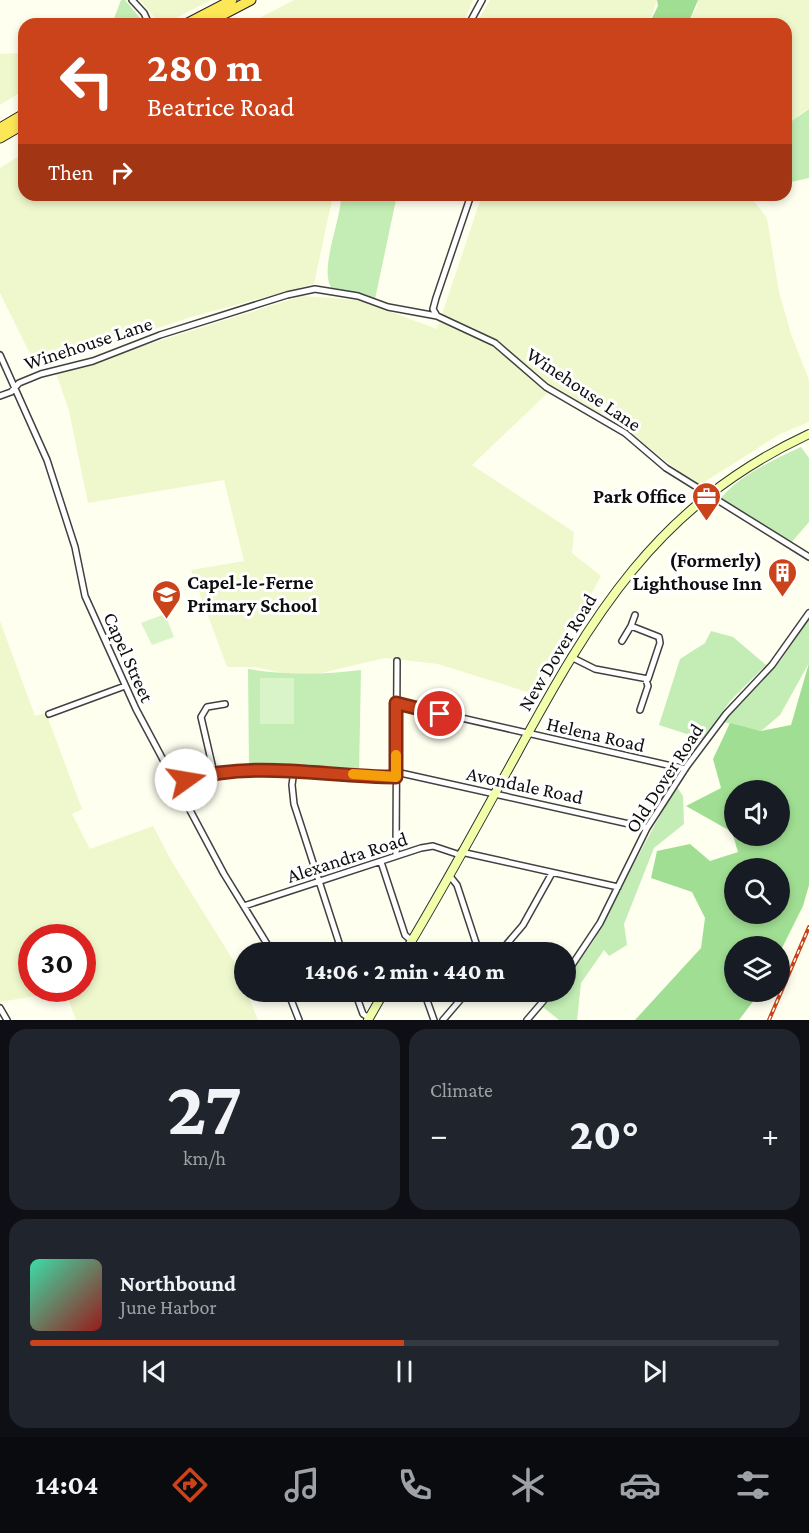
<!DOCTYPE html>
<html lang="en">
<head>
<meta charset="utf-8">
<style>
	body { margin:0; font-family:"Crimson Pro",serif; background:#20242c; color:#f1f3f6; height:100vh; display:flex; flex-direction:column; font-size:22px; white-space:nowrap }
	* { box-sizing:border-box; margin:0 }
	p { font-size:20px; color:#9ea1a6 }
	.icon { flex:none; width:33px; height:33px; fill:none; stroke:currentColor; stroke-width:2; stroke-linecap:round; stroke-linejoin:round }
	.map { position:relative; height:1020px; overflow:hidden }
	.sheet { display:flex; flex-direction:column; gap:9px; padding:9px; background:#0d0f14; flex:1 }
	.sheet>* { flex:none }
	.guide { position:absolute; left:18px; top:18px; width:774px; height:183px; border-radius:18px; box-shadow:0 3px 9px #0003; background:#ca431a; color:#fff; overflow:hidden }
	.fabs { position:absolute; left:724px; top:780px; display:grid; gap:12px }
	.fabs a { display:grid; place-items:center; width:66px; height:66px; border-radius:50%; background:#171b24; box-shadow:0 3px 9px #0003; font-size:30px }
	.speed { position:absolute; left:18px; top:924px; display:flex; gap:12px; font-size:30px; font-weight:700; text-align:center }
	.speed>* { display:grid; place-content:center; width:78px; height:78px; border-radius:50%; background:#171b24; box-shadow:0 3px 9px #0003; line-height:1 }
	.speed .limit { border:9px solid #d22; background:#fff; color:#111 }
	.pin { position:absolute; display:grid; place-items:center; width:51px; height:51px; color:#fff; margin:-26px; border:3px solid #fff; border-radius:50%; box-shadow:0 2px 6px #0007 }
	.me { position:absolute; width:66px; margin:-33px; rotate:77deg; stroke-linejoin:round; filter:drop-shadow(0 0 4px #0008) }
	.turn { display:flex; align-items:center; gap:21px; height:126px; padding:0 30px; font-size:27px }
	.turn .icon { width:78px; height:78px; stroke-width:2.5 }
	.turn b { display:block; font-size:42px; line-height:51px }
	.then { display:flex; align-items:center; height:57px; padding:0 30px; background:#0003; gap:12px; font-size:22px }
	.big { font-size:45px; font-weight:800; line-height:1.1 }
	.sheet .tile { flex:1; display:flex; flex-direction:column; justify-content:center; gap:9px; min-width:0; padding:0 21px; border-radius:18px; background:#20242c }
	.sheet .dial { align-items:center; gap:0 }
	.dial b { font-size:78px; line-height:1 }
	.song { display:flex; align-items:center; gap:18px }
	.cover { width:72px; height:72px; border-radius:9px; background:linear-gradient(135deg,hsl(160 70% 55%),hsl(0 70% 35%)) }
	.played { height:6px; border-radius:3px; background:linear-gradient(90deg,#ca431a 50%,#363941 50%) }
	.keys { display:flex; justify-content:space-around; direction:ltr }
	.heat { display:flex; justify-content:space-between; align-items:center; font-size:33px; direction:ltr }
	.sheet .tiles { flex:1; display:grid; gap:9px; grid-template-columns:1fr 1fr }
	.tile:last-child { grid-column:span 2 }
	.trip { position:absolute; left:234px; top:942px; width:342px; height:60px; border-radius:30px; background:#171b24; box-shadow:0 3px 9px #0003; font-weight:800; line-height:60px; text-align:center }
	.tab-bar { display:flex; height:96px; justify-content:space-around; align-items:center; background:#090b0e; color:#9ea1a6 }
	.tab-bar .icon { width:42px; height:42px }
	.tab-bar .current { color:#ca431a }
	.tab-bar b { font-size:27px; color:#f1f3f6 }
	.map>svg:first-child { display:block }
	.farmland { fill:#eff8cd; fill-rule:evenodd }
	.green { fill:#c3edb5 }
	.forest { fill:#a0df93; fill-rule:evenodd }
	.pitch { fill:#d8f4c8 }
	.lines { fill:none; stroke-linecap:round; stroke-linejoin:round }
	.minor-casing { stroke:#414141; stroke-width:8 }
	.secondary-casing { stroke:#303030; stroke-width:10 }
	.trunk-casing { stroke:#1f1f1f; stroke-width:11 }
	.minor { stroke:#fff; stroke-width:5 }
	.secondary { stroke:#f1ffaa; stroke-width:8 }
	.trunk { stroke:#fce856; stroke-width:9 }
	.rail-casing { stroke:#ca431a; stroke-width:4 }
	.rail { stroke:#fff; stroke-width:1.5; stroke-dasharray:4.5; stroke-linecap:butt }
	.route-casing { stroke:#832c11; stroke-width:15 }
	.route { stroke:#ca431a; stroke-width:10 }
	.slow { stroke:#f59e0b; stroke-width:10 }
	.labels { text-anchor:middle; stroke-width:6; stroke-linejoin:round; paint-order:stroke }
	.street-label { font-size:20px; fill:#0e0e0e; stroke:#fff }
	.poi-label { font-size:20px; font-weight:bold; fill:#0e0e0e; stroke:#fff; text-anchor:end }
</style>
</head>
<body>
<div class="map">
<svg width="809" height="1020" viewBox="0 0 809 1020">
	<rect width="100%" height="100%" fill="#feffef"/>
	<path class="farmland" d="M140,0H211L164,24H160Z
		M294,0H473L463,24H248Z
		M490,0H657V1L648,24H476Z
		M697,0H809V108L786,125V24H688L697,7Z
		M24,53V90L0,105V54Z
		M24,153V195H333L314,284L191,317L37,368L0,293V168Z
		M482,195H754L752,199L767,218L779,292L791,334L809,380V422L780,434L698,486L634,436L554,387L472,465L574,532L572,553L601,576L537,695L438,664L385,658L317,674L291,675L255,667H227L191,570L244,561L224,480L88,503L69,411L56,373L302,296L359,300L437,329Z
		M0,621L35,716L46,713L82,809L72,814L90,849L153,826L172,862L235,963L258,1020H76L65,991L0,1002ZM32,938H82V988H32Z"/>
	<path class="green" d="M121,0H125L145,24H112Z
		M809,109V178L786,183V125Z
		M341,195H397L375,299L364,294L333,290C317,272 342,219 341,195Z
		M801,447L809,458V522L791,543L720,500C734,478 777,458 801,447Z
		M809,619V663L780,715L761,731L723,722L781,660Z
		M711,631L733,637L766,665L731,700L702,739L659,725L680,659L705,643Z
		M248,669C287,675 321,675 361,670L359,774L249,766Z
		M677,787L683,796L684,824L654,848L624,924L627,945L609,956L604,950L581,983L577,1020H559L543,1007L558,992H566C566,972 587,954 596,936C623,887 647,835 677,787Z"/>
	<path class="forest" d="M657,0H698L688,24H649L658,6Z
		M809,663V885L803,906L780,952V946H735V992H760L739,1020H635L701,948L705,918L692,892L651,878L657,851L690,844L710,861L738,852L732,832L686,806L721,788L713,759L730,723L761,731L791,725ZM735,790H780V836H735ZM735,868H780V914H735Z"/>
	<path class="pitch" d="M165,614L174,637L152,645L141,623Z
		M260,678H294V724H260Z"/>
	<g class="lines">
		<defs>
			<path id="minor" d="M132,0L144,13L149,24
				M469,24L482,0
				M437,316L433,309L436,298L471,195
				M0,355L47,460L75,547L85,596L136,709L224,874L272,952
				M0,396L11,392L19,383L41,374L93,361L160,335L287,295L315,289L358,296L388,307L437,316L495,343L546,387L625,433L666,468L809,557
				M631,626L635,615
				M571,657L595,669L648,679L660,643L659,637L631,626L622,641
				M396,703L685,769
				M640,710L648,686L646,680
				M49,714L125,686
				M294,770L292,785L294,804L342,952
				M396,772L647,828
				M214,773L201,717L207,707L225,704
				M177,784C245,754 324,777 396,777
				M461,852L618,887
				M396,856L397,661
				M381,862L405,935L412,941
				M449,875L457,885L479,952
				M244,906L421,848L433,846L460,855
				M500,952L523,925L552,873
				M566,974L600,923L647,828L687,766L726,714L772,665L809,613
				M288,992L299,1020
				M355,992L363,1014L369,1018
				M424,992L434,1020
				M0,1008L7,1020
				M443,1020L467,992
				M527,1020L551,992"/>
			<path id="secondary" d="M405,952C443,889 478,824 514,759C592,616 655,506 809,434
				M368,1020L384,992"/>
			<path id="trunk" d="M186,24L232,0
				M205,24L251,0
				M0,128L24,114
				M0,138L24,124"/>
		</defs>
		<use href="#minor" class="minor-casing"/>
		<use href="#secondary" class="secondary-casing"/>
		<use href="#trunk" class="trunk-casing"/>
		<use href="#minor" class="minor"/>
		<use href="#secondary" class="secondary"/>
		<use href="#trunk" class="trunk"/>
		<defs>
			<path id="rail" d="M769,1020L809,927"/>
		</defs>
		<use href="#rail" class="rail-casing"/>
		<use href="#rail" class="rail"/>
	</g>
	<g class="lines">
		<defs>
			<path id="route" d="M186,780C256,760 325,777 396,777V703L440,714"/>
		</defs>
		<use href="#route" class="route-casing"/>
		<use href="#route" class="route"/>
		<path class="slow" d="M353,774L396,777V755"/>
	</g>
	<defs>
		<symbol id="office-pin" viewBox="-11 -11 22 30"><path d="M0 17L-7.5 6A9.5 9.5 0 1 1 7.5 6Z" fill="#ca431a" stroke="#fff"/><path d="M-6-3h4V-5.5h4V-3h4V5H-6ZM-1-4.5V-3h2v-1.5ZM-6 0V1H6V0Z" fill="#fff"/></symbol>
		<symbol id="building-pin" viewBox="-11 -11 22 30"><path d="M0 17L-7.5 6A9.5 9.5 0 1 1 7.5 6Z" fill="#ca431a" stroke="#fff"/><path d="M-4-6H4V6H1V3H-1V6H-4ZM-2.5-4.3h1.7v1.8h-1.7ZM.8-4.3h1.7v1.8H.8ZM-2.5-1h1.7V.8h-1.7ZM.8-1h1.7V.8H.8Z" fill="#fff"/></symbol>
		<symbol id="school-pin" viewBox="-11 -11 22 30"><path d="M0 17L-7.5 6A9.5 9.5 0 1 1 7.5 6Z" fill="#ca431a" stroke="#fff"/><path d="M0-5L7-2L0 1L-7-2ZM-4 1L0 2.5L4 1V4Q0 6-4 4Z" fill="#fff"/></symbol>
	</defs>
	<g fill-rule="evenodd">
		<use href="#office-pin" x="690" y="480" width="33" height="45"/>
		<use href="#building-pin" x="766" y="556" width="33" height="45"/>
		<use href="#school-pin" x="150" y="578" width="33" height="45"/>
	</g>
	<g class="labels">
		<g class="street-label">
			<text transform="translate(88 343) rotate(-18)" y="7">Winehouse Lane</text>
			<text transform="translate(584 389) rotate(34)" y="7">Winehouse Lane</text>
			<text transform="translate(557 652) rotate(-59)" y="7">New Dover Road</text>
			<text transform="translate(129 657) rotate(66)" y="7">Capel Street</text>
			<text transform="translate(596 734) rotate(13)" y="7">Helena Road</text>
			<text transform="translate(664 778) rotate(-57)" y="7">Old Dover Road</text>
			<text transform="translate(525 785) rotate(12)" y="7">Avondale Road</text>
			<text transform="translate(347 857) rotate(-18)" y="7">Alexandra Road</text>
		</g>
		<g class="poi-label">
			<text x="686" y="503">Park Office</text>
			<text x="762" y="567">(Formerly)<tspan x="762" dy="23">Lighthouse Inn</tspan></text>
			<text x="187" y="589" text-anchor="start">Capel-le-Ferne<tspan x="187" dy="23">Primary School</tspan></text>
		</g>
	</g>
</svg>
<div class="fabs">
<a><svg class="icon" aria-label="sound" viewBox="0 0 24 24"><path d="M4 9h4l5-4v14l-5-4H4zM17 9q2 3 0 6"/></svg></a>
<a><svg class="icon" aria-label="search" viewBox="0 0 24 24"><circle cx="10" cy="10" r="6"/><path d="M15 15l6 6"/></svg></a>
<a><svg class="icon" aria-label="layers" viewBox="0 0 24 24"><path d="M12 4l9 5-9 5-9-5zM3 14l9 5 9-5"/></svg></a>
</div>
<div class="speed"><div class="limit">30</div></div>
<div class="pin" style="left:440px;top:714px;background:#d93025"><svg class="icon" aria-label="arrive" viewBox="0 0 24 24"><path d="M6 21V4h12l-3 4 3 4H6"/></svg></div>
<svg class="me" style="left:186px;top:780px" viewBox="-20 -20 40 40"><circle r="19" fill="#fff"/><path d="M0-13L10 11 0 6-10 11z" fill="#ca431a"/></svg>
<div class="trip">14:06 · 2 min · 440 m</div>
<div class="guide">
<div class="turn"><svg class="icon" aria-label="left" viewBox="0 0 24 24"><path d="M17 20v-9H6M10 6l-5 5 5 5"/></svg><div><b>280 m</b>Beatrice Road</div></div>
<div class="then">Then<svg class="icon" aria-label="right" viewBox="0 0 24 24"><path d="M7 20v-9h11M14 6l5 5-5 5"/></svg></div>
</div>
</div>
<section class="sheet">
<div class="tiles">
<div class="tile dial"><b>27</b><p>km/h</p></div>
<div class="tile"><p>Climate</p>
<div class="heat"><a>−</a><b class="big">20°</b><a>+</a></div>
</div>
<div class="tile">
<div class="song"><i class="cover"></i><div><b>Northbound</b><p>June Harbor</p></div></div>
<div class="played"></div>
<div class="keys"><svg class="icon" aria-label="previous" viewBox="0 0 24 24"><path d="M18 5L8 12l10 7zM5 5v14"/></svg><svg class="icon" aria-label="pause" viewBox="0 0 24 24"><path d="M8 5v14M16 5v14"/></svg><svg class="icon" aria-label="next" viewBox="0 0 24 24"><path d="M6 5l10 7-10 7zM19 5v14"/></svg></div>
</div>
</div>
</section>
<nav class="tab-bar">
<b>14:04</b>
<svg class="icon current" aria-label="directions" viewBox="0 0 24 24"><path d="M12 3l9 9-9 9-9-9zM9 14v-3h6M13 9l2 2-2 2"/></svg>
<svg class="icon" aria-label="music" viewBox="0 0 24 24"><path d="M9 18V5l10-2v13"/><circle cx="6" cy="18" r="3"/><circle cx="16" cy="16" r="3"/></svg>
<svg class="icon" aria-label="phone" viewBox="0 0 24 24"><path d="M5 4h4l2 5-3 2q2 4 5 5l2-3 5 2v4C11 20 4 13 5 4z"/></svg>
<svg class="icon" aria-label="climate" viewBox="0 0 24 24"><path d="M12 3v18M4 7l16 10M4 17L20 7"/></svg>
<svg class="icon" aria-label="car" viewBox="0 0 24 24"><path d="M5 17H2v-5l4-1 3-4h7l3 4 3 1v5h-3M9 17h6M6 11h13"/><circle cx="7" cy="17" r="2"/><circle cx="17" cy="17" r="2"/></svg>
<svg class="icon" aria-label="filters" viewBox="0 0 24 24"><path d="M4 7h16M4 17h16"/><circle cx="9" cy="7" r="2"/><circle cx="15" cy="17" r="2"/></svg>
</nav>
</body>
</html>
